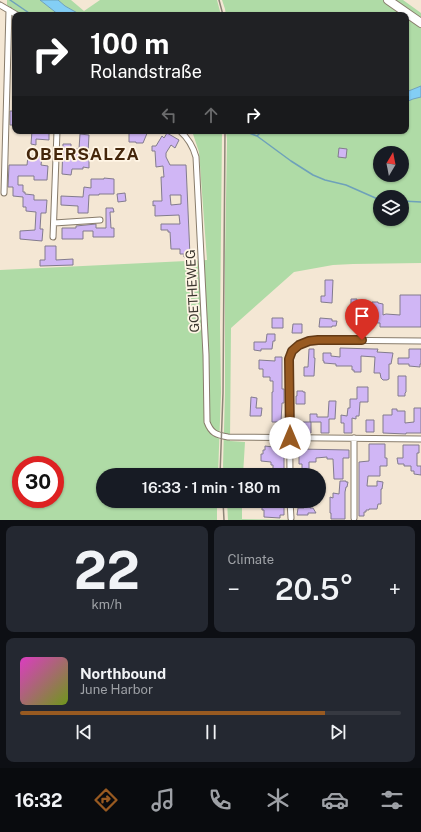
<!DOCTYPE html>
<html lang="en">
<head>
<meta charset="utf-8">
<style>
	body { margin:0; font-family:"Public Sans",sans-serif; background:#242831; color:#f1f3f6; height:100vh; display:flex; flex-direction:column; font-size:15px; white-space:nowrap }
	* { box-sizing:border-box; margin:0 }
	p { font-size:13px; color:#9ea1a6 }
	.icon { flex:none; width:22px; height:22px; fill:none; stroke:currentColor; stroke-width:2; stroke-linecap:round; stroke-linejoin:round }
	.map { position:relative; height:520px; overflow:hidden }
	.details { display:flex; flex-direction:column; gap:6px; padding:6px; background:#0d0f14; flex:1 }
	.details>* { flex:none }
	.banner { position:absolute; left:12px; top:12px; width:397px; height:122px; border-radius:8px; box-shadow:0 1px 3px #0004; background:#202124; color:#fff; overflow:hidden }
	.needle { width:26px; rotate:10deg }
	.tools { position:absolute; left:373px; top:146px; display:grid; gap:8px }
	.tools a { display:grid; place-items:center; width:36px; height:36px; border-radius:50%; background:#171b24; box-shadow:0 1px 3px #0004; font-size:20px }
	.speed { position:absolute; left:12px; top:456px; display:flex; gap:8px; font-size:20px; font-weight:700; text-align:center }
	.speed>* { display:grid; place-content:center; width:52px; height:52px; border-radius:50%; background:#171b24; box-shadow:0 1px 3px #0004; line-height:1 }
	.speed .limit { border:6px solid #d22; background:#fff; color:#111 }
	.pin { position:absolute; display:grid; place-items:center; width:34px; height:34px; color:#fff; margin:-41px -17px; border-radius:50% 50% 50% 0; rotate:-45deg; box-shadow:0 0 4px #0007 }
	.pin .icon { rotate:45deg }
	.me { position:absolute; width:44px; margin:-22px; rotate:0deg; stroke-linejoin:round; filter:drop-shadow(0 0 3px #0008) }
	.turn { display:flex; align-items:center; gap:14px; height:84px; padding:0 12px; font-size:18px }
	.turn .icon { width:52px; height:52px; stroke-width:2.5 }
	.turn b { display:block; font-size:28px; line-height:34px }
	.lanes { display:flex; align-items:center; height:38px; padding:0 12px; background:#0003; justify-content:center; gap:20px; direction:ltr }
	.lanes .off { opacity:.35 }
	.big { font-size:30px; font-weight:600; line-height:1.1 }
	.details .card { flex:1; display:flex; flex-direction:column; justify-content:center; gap:6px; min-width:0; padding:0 14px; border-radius:8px; background:#242831 }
	.details .dial { align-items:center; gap:0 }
	.dial b { font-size:52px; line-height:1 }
	.song { display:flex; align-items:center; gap:12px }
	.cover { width:48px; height:48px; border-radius:6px; background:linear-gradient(135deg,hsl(310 70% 55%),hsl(80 70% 35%)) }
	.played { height:4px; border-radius:2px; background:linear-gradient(90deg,#985a21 80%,#363941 80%) }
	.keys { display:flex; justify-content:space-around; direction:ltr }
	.heat { display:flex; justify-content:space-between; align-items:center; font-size:22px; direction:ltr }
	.details .tiles { flex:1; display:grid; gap:6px; grid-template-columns:1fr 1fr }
	.card:last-child { grid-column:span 2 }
	.trip { position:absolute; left:96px; top:468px; width:230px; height:40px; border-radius:20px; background:#171b24; box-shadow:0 1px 3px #0004; font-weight:600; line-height:40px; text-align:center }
	.menu { display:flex; height:64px; justify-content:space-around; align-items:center; background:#090b0e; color:#9ea1a6 }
	.menu .icon { width:28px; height:28px }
	.menu .on { color:#985a21 }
	.menu b { font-size:18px; color:#f1f3f6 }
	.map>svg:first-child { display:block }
	.green { fill:#afdba6; fill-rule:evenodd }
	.water { fill:#83cef5; stroke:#6ea1ba }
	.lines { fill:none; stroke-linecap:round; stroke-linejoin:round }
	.stream { stroke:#6ea1ba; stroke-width:1.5 }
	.building { fill:#d0b6f5; stroke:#827b8d; fill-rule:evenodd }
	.minor-casing { stroke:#887c6b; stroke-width:7 }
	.primary-casing { stroke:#887c6b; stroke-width:10 }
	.minor { stroke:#fff; stroke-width:5 }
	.primary { stroke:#fff; stroke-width:8 }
	.rail { stroke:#8d8578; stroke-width:1.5 }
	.route-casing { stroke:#633a15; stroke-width:10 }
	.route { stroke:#985a21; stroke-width:7 }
	.labels { text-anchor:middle; stroke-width:3.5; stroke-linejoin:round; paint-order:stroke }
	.street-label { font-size:13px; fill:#3c372f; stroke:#fff5e5 }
	.district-label { font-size:17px; font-weight:bold; letter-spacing:1px; fill:#44260b; stroke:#fff5e5 }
</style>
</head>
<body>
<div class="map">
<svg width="421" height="520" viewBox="0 0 421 520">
	<rect width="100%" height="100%" fill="#f4e7d4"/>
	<path class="green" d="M7,0H40L59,15H21L7,5Z
		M58,0H71L84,11L100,0H217L221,15H81L65,6Z
		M222,0H403L421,13V86L406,92V15H226L225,9Z
		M421,97V263L353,264L333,265L294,272L231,328L230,441L245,442L243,475H224L223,466L225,393V259L227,141L226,131H406V102L413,99ZM380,153H402V175H380ZM380,197H402V219H380Z
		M189,131H222L220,327L221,393L218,475H103V501H217V520H0V270L207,260L199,152L193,134ZM21,465H55V499H21Z
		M227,501H242V519L305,520H228Z"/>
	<path class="water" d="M40,0H58L65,6L81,15H59Z
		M421,86V97L413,99L406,102V92Z"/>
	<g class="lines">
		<path class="stream" d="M10,0L32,15
			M244,131L257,136L291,161L313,175L325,180L346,185L380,200
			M257,136L262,131
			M402,201L421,202"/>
	</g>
	<path class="building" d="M10,111H15V125H10Z
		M32,131H49V140L36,139V145L31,144Z
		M129,131H148L143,143H136V142H129Z
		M167,133L179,140L175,148L171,145L166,153V157L170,165H186L190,256L184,257V254H180V249H171L170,232H168V230H161V224H180L179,215L155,216V205L153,206V201H162L161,177H164L163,166L156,167L155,151H152V146H156L162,136L164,138ZM170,195H181V204L171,205Z
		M80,134L89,135L88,153H89V168L83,167V169H72L71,175L62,174L63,144H71V149H79Z
		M339,148L347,149L346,158L338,157Z
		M28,156L42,157L41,165L48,166L47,180H34V176H18V185H23V192H25V194L34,195V200H47L46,213H41L40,229H43L42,241L20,239V231L35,230L36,212L26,211V207H23V197L13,196V187H8L9,165H27Z
		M104,178L114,179V194H99V195H89L88,213H78V206L61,205V196L83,197L84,187L91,188V179H104Z
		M125,193L126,201L118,202L117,194Z
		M106,208H113L114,212H110L111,228H114V237H93V231H83V239H62V228H76V226L96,224V228H106Z
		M45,246H56V260L73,259V265L40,266V260H45Z
		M325,280H333L332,303L321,302V296H325Z
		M400,295H421V327H380V323L354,322L355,307H351V299H357V304H372V302H378V303L383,304V315L386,314L400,315Z
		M272,318H283V328H272Z
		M320,318L332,319V321H337L336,326H332V327H319Z
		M293,324H302V333H292Z
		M267,334H275V341H273L272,349H261V351L254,350V342H266Z
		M340,348L374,349H378L377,352L393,353L391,364H389V379L387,380H383L381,378L380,373H374L375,357L361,356V372H354V370H352V366H336V364L324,363V361H323V353H331V356L340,357Z
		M309,349H314V358H315L314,376H304V367H308Z
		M409,349H421V364H420V367L409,366V364H398V358H409Z
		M275,357H282V389H284V403H282L281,422H272V392H273V381H270V377H263V369H259V360L275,361Z
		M398,376H406V392L405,393V396H398Z
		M357,387H368V402H360L359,416H356V419L352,418V433H344V423H341V415L347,416L348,408H350V399H357Z
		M297,391H303V392H305V404H296V396H297Z
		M251,397L257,398L256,408H262L261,416H250Z
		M329,401H336L335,419H329V433H321V422H310V414H317V417H328Z
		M414,408H421V433H406V434L383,433V415H392V409H397V411H405V423L414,422Z
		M366,420H374V432H366Z
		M303,422H311V433H303Z
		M273,444H284V475H273V465H271V462L261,461V454H263V450H265V446L273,447Z
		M369,444H385V458H387V466H380V476H368L367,486H377V481L383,482L382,489H381V504H378L377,509H369V510H366V512H364V516H359V462L369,461Z
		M403,445H419V453H417V466H421V475L414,474V471H411V466H404V464H398L397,458H403Z
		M299,449L349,450V458H343V479H334L333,459H327V457L316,458V462H309V469H302V464H299Z
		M340,481H346V482H348L347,487H346L345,492V519H331V513H330V497L333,498V493L339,494Z
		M262,501H284V515H280V518L264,517V510H262Z
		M304,504H310V508H313L316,513H308V515H297L298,508H304Z"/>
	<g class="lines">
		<defs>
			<path id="minor" d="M0,5L17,15
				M180,131C189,139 193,146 196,157L206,355L207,422C211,433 216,435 228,437L421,439
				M4,193L9,10
				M54,223L100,220
				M53,237L57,131
				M354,438V518
				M290,475L289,359C295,344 303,341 318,340L421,341
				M290,501L291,518"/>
			<path id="primary" d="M388,0L421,23"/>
		</defs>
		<use href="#minor" class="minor-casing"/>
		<use href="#primary" class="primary-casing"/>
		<use href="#minor" class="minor"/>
		<use href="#primary" class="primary"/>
		<path class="rail" d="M219,0L223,15
			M220,475L223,393L225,131
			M223,501L224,520"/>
	</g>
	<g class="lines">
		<defs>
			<path id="route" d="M290,438L289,359L292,351L299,345L309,341L318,340H362"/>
		</defs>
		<use href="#route" class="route-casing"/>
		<use href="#route" class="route"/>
	</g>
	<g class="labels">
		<g class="street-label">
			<text transform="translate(192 291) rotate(-93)" y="5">GOETHEWEG</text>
		</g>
		<g class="district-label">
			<text x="83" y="160">OBERSALZA</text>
		</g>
	</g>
</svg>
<div class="tools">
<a><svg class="needle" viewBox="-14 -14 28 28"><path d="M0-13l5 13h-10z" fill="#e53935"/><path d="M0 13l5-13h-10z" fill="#9ea1a6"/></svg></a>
<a><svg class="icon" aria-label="layers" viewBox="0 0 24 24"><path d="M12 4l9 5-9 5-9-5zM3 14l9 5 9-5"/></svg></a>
</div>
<div class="speed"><div class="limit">30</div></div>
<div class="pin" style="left:362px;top:340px;background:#d93025"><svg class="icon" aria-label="arrive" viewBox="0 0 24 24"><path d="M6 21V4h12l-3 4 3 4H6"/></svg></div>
<svg class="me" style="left:290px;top:438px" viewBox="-20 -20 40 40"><circle r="19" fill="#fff"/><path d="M0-13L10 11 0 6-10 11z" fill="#985a21"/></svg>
<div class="trip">16:33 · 1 min · 180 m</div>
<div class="banner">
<div class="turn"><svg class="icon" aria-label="right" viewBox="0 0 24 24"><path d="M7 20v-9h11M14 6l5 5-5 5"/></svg><div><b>100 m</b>Rolandstraße</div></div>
<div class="lanes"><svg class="icon off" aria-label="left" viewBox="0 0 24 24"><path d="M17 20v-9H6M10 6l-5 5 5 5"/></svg><svg class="icon off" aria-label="ahead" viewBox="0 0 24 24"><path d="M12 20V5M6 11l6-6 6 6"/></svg><svg class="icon" aria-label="right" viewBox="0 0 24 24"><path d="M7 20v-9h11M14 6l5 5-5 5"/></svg></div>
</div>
</div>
<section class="details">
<div class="tiles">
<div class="card dial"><b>22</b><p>km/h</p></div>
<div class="card"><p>Climate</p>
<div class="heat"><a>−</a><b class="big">20.5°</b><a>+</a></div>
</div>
<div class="card">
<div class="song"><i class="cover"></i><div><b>Northbound</b><p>June Harbor</p></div></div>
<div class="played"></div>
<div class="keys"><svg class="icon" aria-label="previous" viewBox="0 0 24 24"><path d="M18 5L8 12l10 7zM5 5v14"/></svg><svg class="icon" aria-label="pause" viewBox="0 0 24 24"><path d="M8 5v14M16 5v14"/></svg><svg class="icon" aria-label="next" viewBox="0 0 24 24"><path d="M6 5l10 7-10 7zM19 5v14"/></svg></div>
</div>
</div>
</section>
<nav class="menu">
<b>16:32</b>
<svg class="icon on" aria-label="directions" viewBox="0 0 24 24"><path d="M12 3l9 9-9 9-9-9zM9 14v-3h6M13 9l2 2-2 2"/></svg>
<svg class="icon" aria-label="music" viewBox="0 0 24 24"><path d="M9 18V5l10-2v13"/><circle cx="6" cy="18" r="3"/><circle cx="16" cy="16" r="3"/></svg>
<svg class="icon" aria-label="phone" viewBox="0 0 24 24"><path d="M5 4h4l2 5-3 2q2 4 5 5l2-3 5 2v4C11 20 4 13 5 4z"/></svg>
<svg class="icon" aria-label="climate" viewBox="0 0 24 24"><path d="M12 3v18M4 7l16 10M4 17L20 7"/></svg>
<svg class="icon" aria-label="car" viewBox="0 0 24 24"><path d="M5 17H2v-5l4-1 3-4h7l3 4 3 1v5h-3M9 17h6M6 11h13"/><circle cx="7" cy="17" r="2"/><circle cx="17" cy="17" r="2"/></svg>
<svg class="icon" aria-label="filters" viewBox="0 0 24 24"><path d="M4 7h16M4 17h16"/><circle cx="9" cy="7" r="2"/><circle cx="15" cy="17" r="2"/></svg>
</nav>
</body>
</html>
